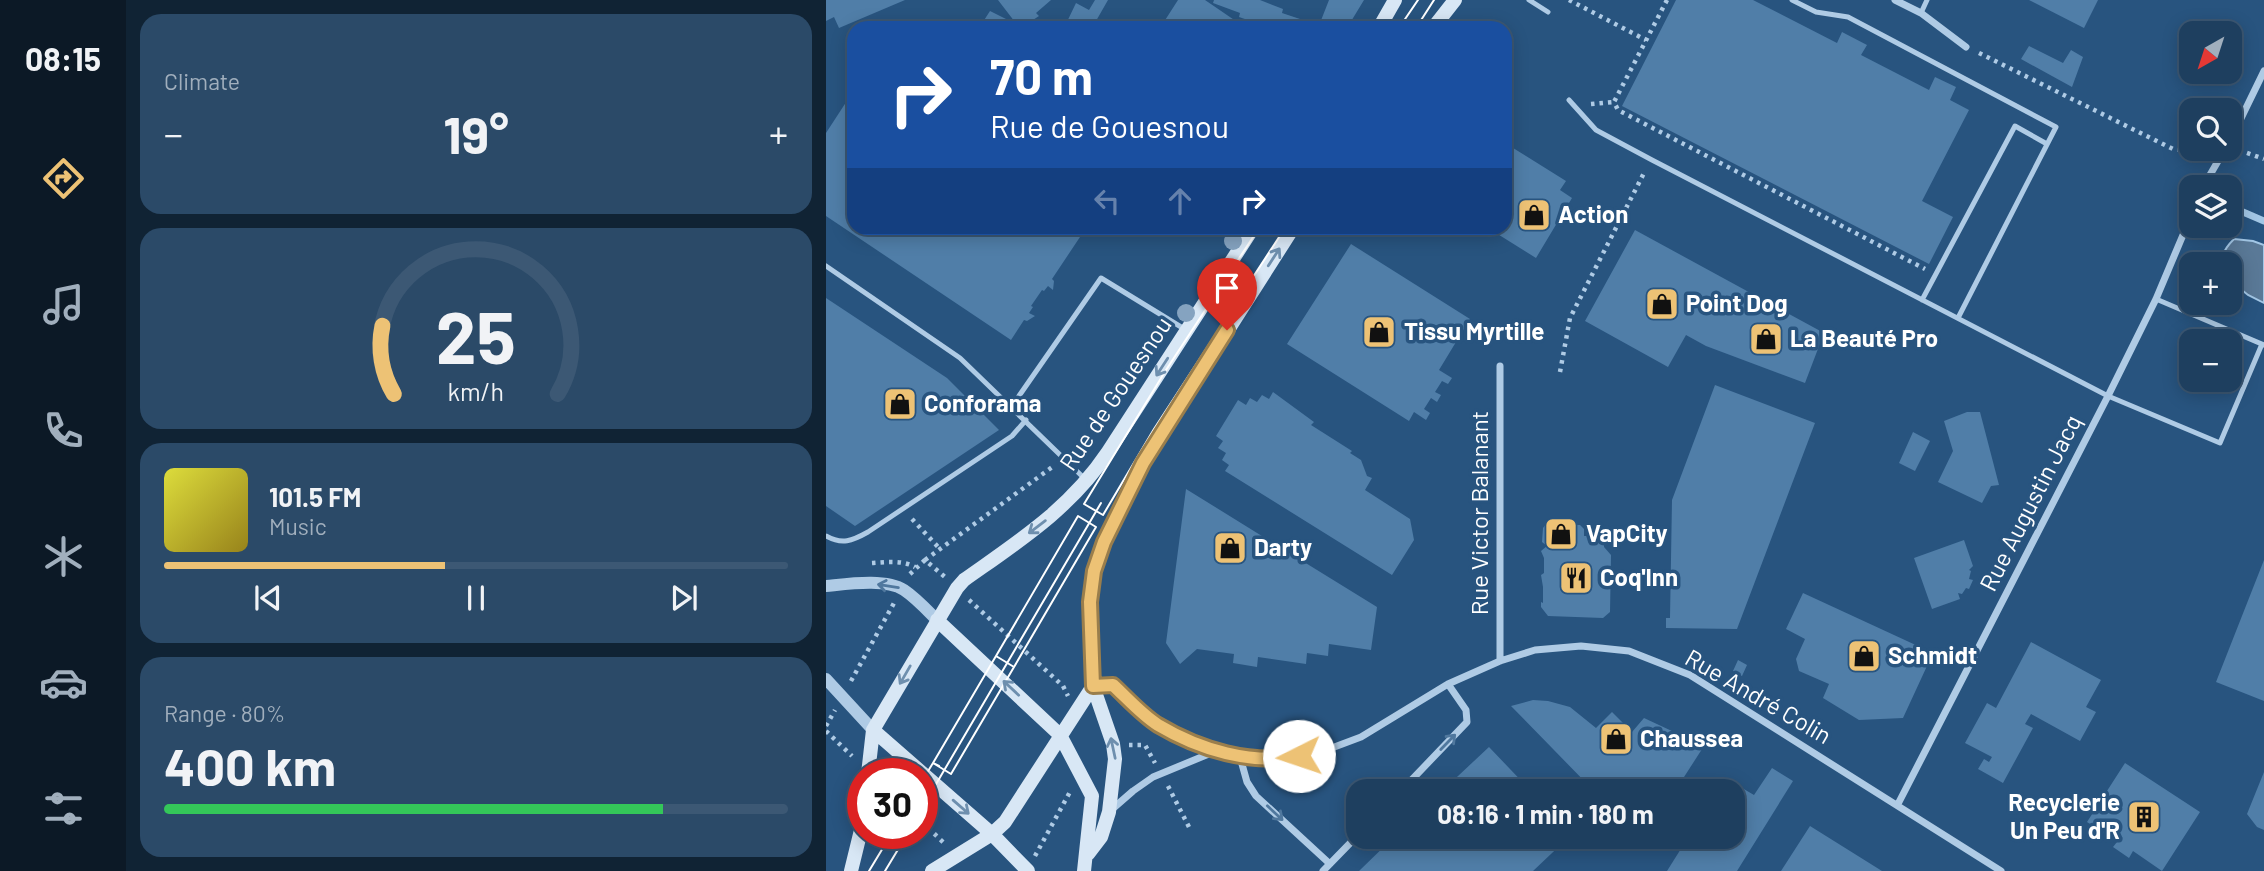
<!DOCTYPE html>
<html lang="en">
<head>
<meta charset="utf-8">
<style>
	body { margin:0; font-family:Barlow,sans-serif; background:#2b4a68; color:#f1f3f6; height:100vh; display:flex; flex-direction:column; font-size:26px; white-space:nowrap }
	* { box-sizing:border-box; margin:0 }
	p { font-size:23px; color:#a1afbd }
	.icon { flex:none; width:38px; height:38px; fill:none; stroke:currentColor; stroke-width:2; stroke-linecap:round; stroke-linejoin:round }
	.map { position:relative; flex:1; overflow:hidden }
	.panel { display:flex; flex-direction:column; gap:14px; padding:14px; background:#102334; width:700px }
	.panel>* { flex:none }
	.banner { position:absolute; left:21px; top:21px; width:665px; height:214px; border-radius:21px; box-shadow:0 4px 18px #0003,0 0 0 2px #3c5874; background:#1a4fa0; color:#fff; overflow:hidden }
	.needle { width:46px; rotate:219deg }
	.controls { position:absolute; left:1353px; top:21px; display:grid; gap:14px }
	.controls a { display:grid; place-items:center; width:63px; height:63px; border-radius:14px; background:#1e3f5f; box-shadow:0 4px 18px #0003,0 0 0 2px #3c5874; font-size:35px }
	.speed { position:absolute; left:21px; top:758px; display:flex; gap:14px; font-size:35px; font-weight:700; text-align:center }
	.speed>* { display:grid; place-content:center; width:91px; height:91px; border-radius:50%; background:#1e3f5f; box-shadow:0 4px 18px #0003,0 0 0 2px #3c5874; line-height:1 }
	.speed .limit { border:10px solid #d22; background:#fff; color:#111 }
	.pin { position:absolute; display:grid; place-items:center; width:60px; height:60px; color:#fff; margin:-72px -30px; border-radius:50% 50% 50% 0; rotate:-45deg; box-shadow:0 0 7px #0007 }
	.pin .icon { rotate:45deg }
	.me { position:absolute; width:77px; margin:-38px; rotate:266deg; stroke-linejoin:round; filter:drop-shadow(0 0 5px #0008) }
	.turn { display:flex; align-items:center; gap:24px; height:147px; padding:0 28px; font-size:32px }
	.turn .icon { width:91px; height:91px; stroke-width:2.5 }
	.turn b { display:block; font-size:49px; line-height:60px }
	.lanes { display:flex; align-items:center; height:66px; padding:0 28px; background:#0003; justify-content:center; gap:35px; direction:ltr }
	.lanes .off { opacity:.35 }
	.big { font-size:52px; font-weight:700; line-height:1.1 }
	.panel .widget { flex:1; display:flex; flex-direction:column; justify-content:center; gap:10px; min-width:0; padding:0 24px; border-radius:21px; background:#2b4a68 }
	.panel .dial { align-items:center; gap:0 }
	.dial svg { height:182px; overflow:visible; fill:none; stroke:#3c5874; stroke-width:7; stroke-linecap:round; text-anchor:middle }
	.dial text { fill:#f1f3f6; stroke:none }
	.song { display:flex; align-items:center; gap:21px }
	.cover { width:84px; height:84px; border-radius:10px; background:linear-gradient(135deg,hsl(60 70% 55%),hsl(50 70% 35%)) }
	.played { height:7px; border-radius:4px; background:linear-gradient(90deg,#edc275 45%,#3c5874 45%) }
	.keys { display:flex; justify-content:space-around; direction:ltr }
	.heat { display:flex; justify-content:space-between; align-items:center; font-size:38px; direction:ltr }
	.charge { height:10px; border-radius:5px; background:linear-gradient(90deg,#34c759 80%,#3c5874 0) }
	.trip { position:absolute; left:520px; top:779px; width:399px; height:70px; border-radius:21px; background:#1e3f5f; box-shadow:0 4px 18px #0003,0 0 0 2px #3c5874; font-weight:700; line-height:70px; text-align:center }
	main { display:flex; flex:1; min-height:0 }
	.tabs { display:flex; flex-direction:column; width:126px; justify-content:space-around; align-items:center; background:#0c1926; color:#a1afbd }
	.tabs .icon { width:49px; height:49px }
	.tabs .active { color:#edc275 }
	.tabs b { font-size:32px; color:#f1f3f6 }
	.map>svg:first-child { display:block }
	.water { fill:#5a7997; stroke:#a3c7e6; stroke-width:2 }
	.lines { fill:none; stroke-linecap:round; stroke-linejoin:round }
	.stream { stroke:#a3c7e6; stroke-width:7 }
	.building { fill:#507ea8 }
	.path { stroke:#afcbe5; stroke-width:4.5; stroke-dasharray:3.5 5; stroke-linecap:butt }
	.service { stroke:#afcbe5; stroke-width:5 }
	.minor { stroke:#afcbe5; stroke-width:7 }
	.tertiary { stroke:#afcbe5; stroke-width:12 }
	.secondary { stroke:#d8e7f5; stroke-width:14 }
	.tram { stroke:#fff; stroke-width:2 }
	.tree { fill:#85a3c0 }
	.oneway { stroke:#6e8fae }
	.oneway2 { stroke:#50789e }
	.route-casing { stroke:#9a7e4c; stroke-width:18 }
	.route { stroke:#edc275; stroke-width:12 }
	.labels { text-anchor:middle; stroke-width:7; stroke-linejoin:round; paint-order:stroke }
	.poi-label { font-size:24px; font-weight:bold; fill:#fff; stroke:#28547f; text-anchor:start }
	.street-label { font-size:24px; fill:#fff; stroke:#28547f }
</style>
</head>
<body>
<main>
<nav class="tabs">
<b>08:15</b>
<svg class="icon active" aria-label="directions" viewBox="0 0 24 24"><path d="M12 3l9 9-9 9-9-9zM9 14v-3h6M13 9l2 2-2 2"/></svg>
<svg class="icon" aria-label="music" viewBox="0 0 24 24"><path d="M9 18V5l10-2v13"/><circle cx="6" cy="18" r="3"/><circle cx="16" cy="16" r="3"/></svg>
<svg class="icon" aria-label="phone" viewBox="0 0 24 24"><path d="M5 4h4l2 5-3 2q2 4 5 5l2-3 5 2v4C11 20 4 13 5 4z"/></svg>
<svg class="icon" aria-label="climate" viewBox="0 0 24 24"><path d="M12 3v18M4 7l16 10M4 17L20 7"/></svg>
<svg class="icon" aria-label="car" viewBox="0 0 24 24"><path d="M5 17H2v-5l4-1 3-4h7l3 4 3 1v5h-3M9 17h6M6 11h13"/><circle cx="7" cy="17" r="2"/><circle cx="17" cy="17" r="2"/></svg>
<svg class="icon" aria-label="filters" viewBox="0 0 24 24"><path d="M4 7h16M4 17h16"/><circle cx="9" cy="7" r="2"/><circle cx="15" cy="17" r="2"/></svg>
</nav>
<section class="panel">
<div class="widget"><p>Climate</p>
<div class="heat"><a>−</a><b class="big">19°</b><a>+</a></div>
</div>
<div class="widget dial"><svg viewBox="0 0 100 80">
<path d="M14 69A42 42 0 1 1 86 69"/>
<path d="M14 69A42 42 0 0 1 9 39" stroke="#edc275"/>
<text x="50" y="56" font-size="32" font-weight="700">25</text>
<text x="50" y="72" font-size="11">km/h</text>
</svg></div>
<div class="widget">
<div class="song"><i class="cover"></i><div><b>101.5 FM</b><p>Music</p></div></div>
<div class="played"></div>
<div class="keys"><svg class="icon" aria-label="previous" viewBox="0 0 24 24"><path d="M18 5L8 12l10 7zM5 5v14"/></svg><svg class="icon" aria-label="pause" viewBox="0 0 24 24"><path d="M8 5v14M16 5v14"/></svg><svg class="icon" aria-label="next" viewBox="0 0 24 24"><path d="M6 5l10 7-10 7zM19 5v14"/></svg></div>
</div>
<div class="widget"><p>Range · 80%</p><b class="big">400 km</b><div class="charge"></div></div>
</section>
<div class="map">
<svg width="1438" height="871" viewBox="0 0 1438 871">
	<rect width="100%" height="100%" fill="#28547f"/>
	<path class="water" d="M1408,239L1427,241L1438,245V303L1422,295L1405,281L1404,264H1396C1394,255 1401,246 1408,239Z"/>
	<g class="lines">
		<path class="stream" d="M1417,212L1438,221"/>
	</g>
	<path class="building" d="M0,0H79L13,28L8,17L0,21Z
		M172,0H225L210,13L213,16L207,20L214,28H196L192,26Z
		M269,0H282L270,21L285,28H238L250,3L263,10Z
		M352,0H379L420,28H334Z
		M388,0H434L457,9L456,13L474,19L471,28H439V26L413,17L414,13L387,3Z
		M503,0H538L521,28H492Z
		M850,0H927L1011,43L1016,32L1041,45L1035,55L1103,90L1109,77L1130,87L1124,100L1143,110L1096,201L1127,217L1103,264L796,106Z
		M1203,0H1272L1258,28Z
		M164,11L182,20L178,28H153Z
		M1203,46L1237,63L1245,50L1257,57L1246,87L1195,59Z
		M28,90V228H260L226,279L228,281L227,290L222,286L218,291L216,290L205,306L207,307L203,313L209,316L201,321L198,320L185,340L0,216V133Z
		M679,143L740,181L734,190L746,198L710,258L662,228H679Z
		M631,228H657L651,237L641,230L636,231Z
		M809,230L998,333L979,383L880,346L860,335L842,367L759,321Z
		M525,244L644,319L613,370L626,378L622,384L616,381L609,392L615,395L611,402L605,398L598,409L604,413L600,420L588,412L583,421L461,344Z
		M0,298L121,378L173,430L29,526L0,506Z
		M889,385L989,423L911,629L840,628V618H844L846,500Z
		M447,392L488,422L485,425L526,451L524,453L535,460L541,476L546,478L539,490L584,519L588,540L566,575L399,471L403,465L396,460L400,453L392,448L397,441L390,436L412,400L420,405L424,398L431,402L436,395L443,399Z
		M1141,412H1154L1173,485L1165,486L1156,503L1112,482L1127,451L1118,421Z
		M1087,432L1104,441L1089,471L1073,463Z
		M360,489L551,607L545,650L503,644L502,656L481,653L480,664L432,657L431,667L407,663L408,654L371,649L354,664L340,643Z
		M720,524L754,525L758,529V536H775L778,539V547L785,555L784,612L777,618L722,616L715,607V602L717,603V587L715,575L718,573V558L715,551L721,546L716,542L717,528Z
		M1138,540L1147,566L1143,570L1145,571L1143,579L1147,580L1143,589L1140,588L1136,594L1132,593L1134,599L1106,609L1088,558Z
		M1438,560V701L1390,682Z
		M977,593L1107,653L1077,718L1033,720L997,698L1003,684L973,671L970,659L979,639L960,629Z
		M1205,642L1275,680L1260,707L1270,712L1254,741L1205,714L1199,724L1207,728L1177,783L1152,769L1158,759L1163,762L1166,757L1139,743L1161,703L1170,708Z
		M912,660L921,665L916,676L907,671Z
		M707,700L722,701L744,707L770,728L786,712L806,732L818,718L878,746L849,791H768L685,706Z
		M663,747L705,791H616Z
		M1299,763L1374,812L1336,871L1307,851L1303,858L1287,847L1291,842L1261,822Z
		M946,768L967,781L911,871H841L863,836H906V791H891L899,778L928,795Z
		M1438,772V830L1431,827L1421,814Z
		M984,826L1056,871H955Z
		M569,836H744L707,871H533Z"/>
	<g class="lines">
		<path class="path" d="M743,0L820,40
			M841,0L788,102L792,110L1099,269
			M1153,53L1349,150L1365,148
			M765,104L788,102
			M1413,150L1438,159
			M734,372L744,318L819,171
			M86,519L114,549
			M99,560L229,465
			M46,563C61,562 76,560 89,567
			M84,574L99,560L119,577
			M143,600L237,686L242,696
			M25,681L68,603
			M0,726L9,710
			M0,731L26,756
			M303,745H319L329,763
			M342,786L364,829
			M96,822L119,844
			M209,856L245,790"/>
		<path class="service" d="M703,0L722,12
			M966,0L990,12L1022,17L1230,127L1132,318
			M1095,13L1101,0
			M743,100L770,130L826,160L1282,396L1394,443L1436,344
			M0,266L134,358L259,479
			M1330,299L1438,345
			M1096,300L1189,126L1221,144
			M186,406L275,278L360,330
			M0,536C16,545 26,541 42,532L186,436L200,420"/>
		<path class="minor" d="M1069,0L1095,13L1140,47
			M1404,141L1438,71
			M1377,187L1399,149
			M674,661V366
			M267,686L287,685L331,724L390,751L414,757L452,760L495,752L535,737L622,684L674,661L709,650L755,646L803,651L864,675L1175,871
			M414,757L421,782L430,796L504,864
			M575,791L641,722L640,710L622,684
			M1072,804L1282,396L1330,299L1365,216
			M284,811L307,791L327,777L390,751
			M497,871L532,835"/>
		<path class="tertiary" d="M0,586C21,584 60,578 78,590C90,598 101,610 111,620
			M0,679L47,730"/>
		<path class="secondary" d="M553,28L569,0
			M607,28L629,0
			M111,620L234,735L266,796L258,871
			M47,730L166,834L202,871
			M42,774L47,730L131,588L138,580C193,541 244,509 282,452L427,228
			M262,854L275,837L283,812L289,759L287,744L267,686L263,602L268,571L286,524L317,463L467,228
			M25,871L37,822
			M106,871L166,834L179,822L267,686"/>
		<path class="tram" d="M573,28L592,0
			M590,28L608,0
			M433,228L340,370L258,504L277,515L328,429L459,228
			M252,516L270,527L188,667L170,656Z
			M170,656L188,667L125,774L107,763Z
			M96,781L107,763L113,766
			M96,808L275,503
			M96,824L110,801
			M43,871L66,833
			M59,871L82,833"/>
	</g>
	<g class="tree">
		<circle cx="407" cy="241" r="9"/>
		<circle cx="383" cy="279" r="9"/>
		<circle cx="360" cy="313" r="9"/>
	</g>
	<defs><path id="oneway-shaft" d="M-6 0H5M1.5-3L5.5 0L1.5 3" fill="none" stroke-width="1.6" stroke-linecap="round" stroke-linejoin="round" transform="scale(1.75)"/></defs>
	<g class="oneway">
		<use href="#oneway-shaft" transform="translate(448 257) rotate(-57)"/>
		<use href="#oneway-shaft" transform="translate(336 367) rotate(123)"/>
		<use href="#oneway-shaft" transform="translate(211 527) rotate(143)"/>
		<use href="#oneway-shaft" transform="translate(79 675) rotate(120)"/>
		<use href="#oneway-shaft" transform="translate(185 688) rotate(-137)"/>
		<use href="#oneway-shaft" transform="translate(287 748) rotate(-102)"/>
		<use href="#oneway-shaft" transform="translate(135 807) rotate(41)"/>
	</g>
	<g class="oneway2">
		<use href="#oneway-shaft" transform="translate(62 586) rotate(-171)"/>
		<use href="#oneway-shaft" transform="translate(622 742) rotate(-46)"/>
		<use href="#oneway-shaft" transform="translate(449 813) rotate(43)"/>
	</g>
	<g class="lines">
		<defs>
			<path id="route" d="M401,330L317,463L278,542L268,571L264,602L267,686L287,685C301,698 316,715 332,725C374,750 425,765 473,756"/>
		</defs>
		<use href="#route" class="route-casing"/>
		<use href="#route" class="route"/>
	</g>
	<defs>
		<symbol id="shop-square" viewBox="-11 -11 22 22"><rect x="-9" y="-9" width="18" height="18" rx="4" fill="#edc275" stroke="#28547f"/><path d="M-5-2.5h2.3a2.7 3.5 0 0 1 5.4 0H5L5.5 6h-11ZM-1.5-2.5h3a1.5 2.3 0 0 0-3 0Z" fill="#111"/></symbol>
		<symbol id="restaurant-square" viewBox="-11 -11 22 22"><rect x="-9" y="-9" width="18" height="18" rx="4" fill="#edc275" stroke="#28547f"/><path d="M-5-6h1v4h1v-4h1v4h1v-4h1v5L-1.5 .5V6h-2V.5L-5-1ZM5-6V6H3V1.5H1.5Q1.5-4 5-6Z" fill="#111"/></symbol>
		<symbol id="building-square" viewBox="-11 -11 22 22"><rect x="-9" y="-9" width="18" height="18" rx="4" fill="#edc275" stroke="#28547f"/><path d="M-4-6H4V6H1V3H-1V6H-4ZM-2.5-4.3h1.7v1.8h-1.7ZM.8-4.3h1.7v1.8H.8ZM-2.5-1h1.7V.8h-1.7ZM.8-1h1.7V.8H.8Z" fill="#111"/></symbol>
	</defs>
	<g fill-rule="evenodd">
		<use href="#shop-square" x="689" y="196" width="38" height="38"/>
		<use href="#shop-square" x="817" y="285" width="38" height="38"/>
		<use href="#shop-square" x="534" y="313" width="38" height="38"/>
		<use href="#shop-square" x="921" y="320" width="38" height="38"/>
		<use href="#shop-square" x="55" y="385" width="38" height="38"/>
		<use href="#shop-square" x="716" y="515" width="38" height="38"/>
		<use href="#shop-square" x="385" y="529" width="38" height="38"/>
		<use href="#restaurant-square" x="731" y="559" width="38" height="38"/>
		<use href="#shop-square" x="1019" y="637" width="38" height="38"/>
		<use href="#shop-square" x="771" y="720" width="38" height="38"/>
		<use href="#building-square" x="1299" y="798" width="38" height="38"/>
	</g>
	<g class="labels">
		<g class="poi-label">
			<text x="732" y="223">Action</text>
			<text x="860" y="312">Point Dog</text>
			<text x="578" y="340">Tissu Myrtille</text>
			<text x="964" y="347">La Beauté Pro</text>
			<text x="98" y="412">Conforama</text>
			<text x="760" y="542">VapCity</text>
			<text x="428" y="556">Darty</text>
			<text x="774" y="586">Coq'Inn</text>
			<text x="1062" y="664">Schmidt</text>
			<text x="814" y="747">Chaussea</text>
			<text x="1294" y="811" text-anchor="end">Recyclerie<tspan x="1294" dy="28">Un Peu d'R</tspan></text>
		</g>
		<g class="street-label">
			<text transform="translate(290 394) rotate(-56)" y="8">Rue de Gouesnou</text>
			<text transform="translate(1205 503) rotate(-63)" y="8">Rue Augustin Jacq</text>
			<text transform="translate(654 513) rotate(-90)" y="8">Rue Victor Balanant</text>
			<text transform="translate(932 697) rotate(30)" y="8">Rue André Colin</text>
		</g>
	</g>
</svg>
<div class="controls">
<a><svg class="needle" viewBox="-14 -14 28 28"><path d="M0-13l5 13h-10z" fill="#e53935"/><path d="M0 13l5-13h-10z" fill="#a1afbd"/></svg></a>
<a><svg class="icon" aria-label="search" viewBox="0 0 24 24"><circle cx="10" cy="10" r="6"/><path d="M15 15l6 6"/></svg></a>
<a><svg class="icon" aria-label="layers" viewBox="0 0 24 24"><path d="M12 4l9 5-9 5-9-5zM3 14l9 5 9-5"/></svg></a>
<a>+</a>
<a>−</a>
</div>
<div class="speed"><div class="limit">30</div></div>
<div class="pin" style="left:401px;top:330px;background:#d93025"><svg class="icon" aria-label="arrive" viewBox="0 0 24 24"><path d="M6 21V4h12l-3 4 3 4H6"/></svg></div>
<svg class="me" style="left:473px;top:756px" viewBox="-20 -20 40 40"><circle r="19" fill="#fff"/><path d="M0-13L10 11 0 6-10 11z" fill="#edc275"/></svg>
<div class="trip">08:16 · 1 min · 180 m</div>
<div class="banner">
<div class="turn"><svg class="icon" aria-label="right" viewBox="0 0 24 24"><path d="M7 20v-9h11M14 6l5 5-5 5"/></svg><div><b>70 m</b>Rue de Gouesnou</div></div>
<div class="lanes"><svg class="icon off" aria-label="left" viewBox="0 0 24 24"><path d="M17 20v-9H6M10 6l-5 5 5 5"/></svg><svg class="icon off" aria-label="ahead" viewBox="0 0 24 24"><path d="M12 20V5M6 11l6-6 6 6"/></svg><svg class="icon" aria-label="right" viewBox="0 0 24 24"><path d="M7 20v-9h11M14 6l5 5-5 5"/></svg></div>
</div>
</div>
</main>
</body>
</html>
